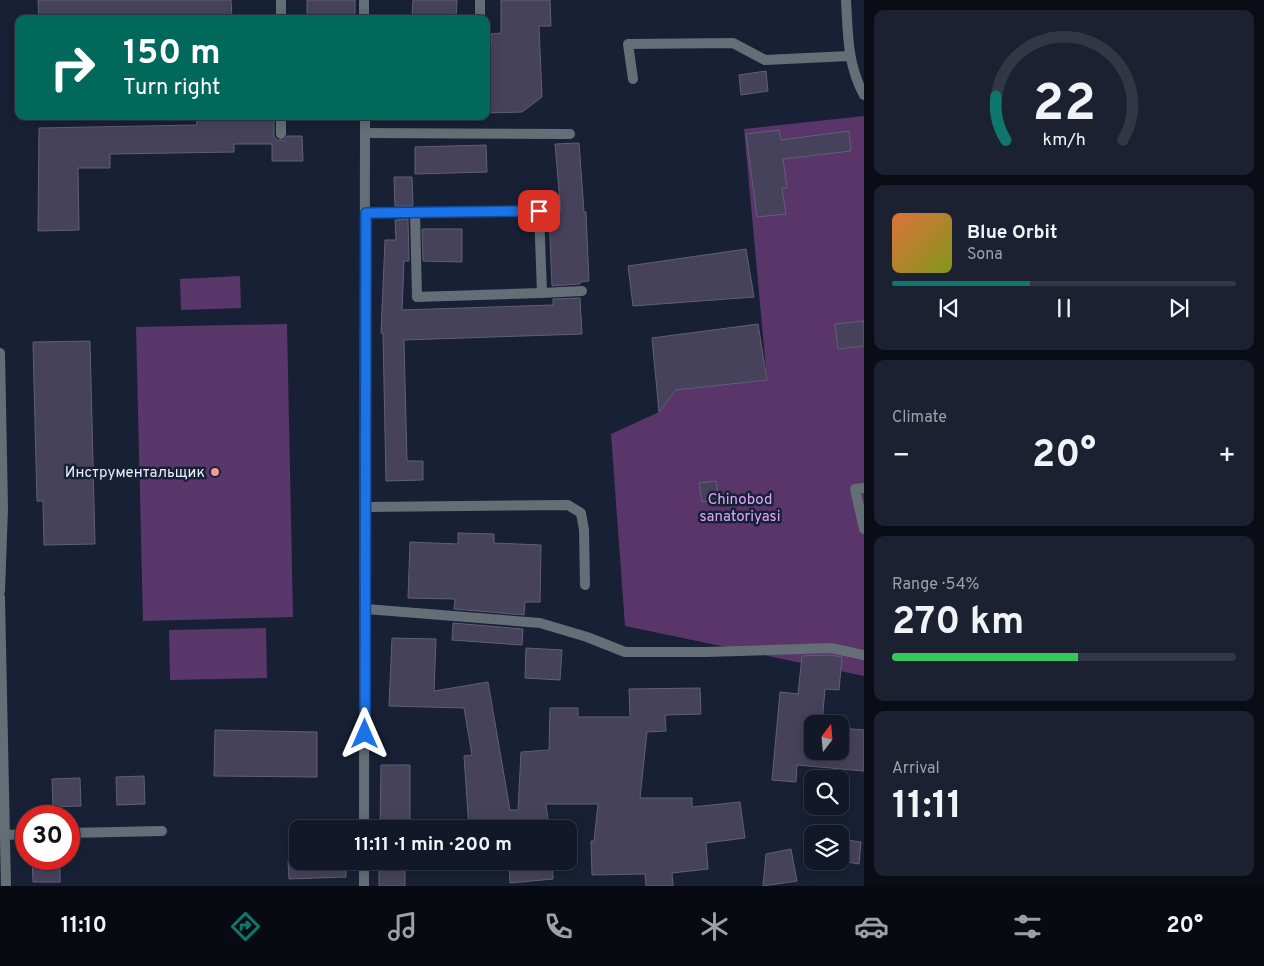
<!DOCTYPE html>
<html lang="en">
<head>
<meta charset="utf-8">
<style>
	body { margin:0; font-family:Overpass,sans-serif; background:#1b2130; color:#f1f3f6; height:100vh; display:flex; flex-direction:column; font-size:19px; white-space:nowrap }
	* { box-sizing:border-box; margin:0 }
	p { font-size:16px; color:#9ca0a8 }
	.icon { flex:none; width:28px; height:28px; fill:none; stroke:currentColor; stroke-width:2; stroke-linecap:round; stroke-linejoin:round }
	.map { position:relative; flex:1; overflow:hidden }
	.details { display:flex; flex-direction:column; gap:10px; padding:10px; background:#0a0d16; width:400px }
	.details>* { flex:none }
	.top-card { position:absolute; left:15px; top:15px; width:475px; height:105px; border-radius:10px; box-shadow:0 2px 12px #0003,0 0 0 1px #313745; background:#00695c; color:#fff; overflow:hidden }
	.needle { width:32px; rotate:16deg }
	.fabs { position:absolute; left:804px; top:715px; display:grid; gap:10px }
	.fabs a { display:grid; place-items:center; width:45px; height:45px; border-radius:10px; background:#121828; box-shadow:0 2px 12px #0003,0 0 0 1px #313745; font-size:25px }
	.speed { position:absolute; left:15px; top:805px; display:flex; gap:10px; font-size:25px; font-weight:700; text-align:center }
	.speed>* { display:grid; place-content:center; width:65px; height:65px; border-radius:50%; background:#121828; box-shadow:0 2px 12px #0003,0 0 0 1px #313745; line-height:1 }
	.speed .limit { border:8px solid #d22; background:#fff; color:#111 }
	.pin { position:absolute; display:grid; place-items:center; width:42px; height:42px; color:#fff; margin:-21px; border-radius:10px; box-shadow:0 2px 8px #0006 }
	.me { position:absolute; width:55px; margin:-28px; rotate:0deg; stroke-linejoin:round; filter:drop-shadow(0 0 4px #0008) }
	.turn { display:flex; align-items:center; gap:18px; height:105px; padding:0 25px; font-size:22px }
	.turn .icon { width:65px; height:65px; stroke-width:2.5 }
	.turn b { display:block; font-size:35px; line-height:42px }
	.big { font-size:38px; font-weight:700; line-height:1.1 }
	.details .tile { flex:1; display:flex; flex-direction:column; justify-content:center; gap:8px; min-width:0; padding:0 18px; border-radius:10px; background:#1b2130 }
	.details .dial { align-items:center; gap:0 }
	.dial svg { height:130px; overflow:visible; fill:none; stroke:#313745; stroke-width:7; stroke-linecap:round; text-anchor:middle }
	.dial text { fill:#f1f3f6; stroke:none }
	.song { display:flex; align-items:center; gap:15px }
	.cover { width:60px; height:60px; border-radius:8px; background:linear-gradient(135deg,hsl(20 70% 55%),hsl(70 70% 35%)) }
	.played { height:5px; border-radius:2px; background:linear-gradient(90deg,#0f766e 40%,#313745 40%) }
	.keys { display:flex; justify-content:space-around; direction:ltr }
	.heat { display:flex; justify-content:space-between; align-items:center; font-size:28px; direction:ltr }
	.charge { height:8px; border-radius:4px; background:linear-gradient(90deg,#34c759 54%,#313745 0) }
	.trip { position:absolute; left:289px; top:820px; width:288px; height:50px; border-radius:10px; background:#121828; box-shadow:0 2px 12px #0003,0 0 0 1px #313745; font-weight:700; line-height:50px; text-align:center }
	.tab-bar { display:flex; height:80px; justify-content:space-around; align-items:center; background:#070a10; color:#9ca0a8 }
	.tab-bar .icon { width:35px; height:35px }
	.tab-bar .selected { color:#0f766e }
	.tab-bar b { font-size:22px; color:#f1f3f6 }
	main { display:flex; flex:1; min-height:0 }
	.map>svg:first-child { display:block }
	.green { fill:#5a376a }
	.forest { fill:#59356a }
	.building { fill:#46425b; stroke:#625e78 }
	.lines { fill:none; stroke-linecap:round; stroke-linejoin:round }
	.lane { stroke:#646e77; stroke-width:10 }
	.street { stroke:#646e77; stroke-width:10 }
	.route-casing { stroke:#114b97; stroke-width:12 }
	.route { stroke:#1a73e8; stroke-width:9 }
	.poi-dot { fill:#f59b97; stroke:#182035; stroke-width:2 }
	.labels { text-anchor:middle; stroke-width:5; stroke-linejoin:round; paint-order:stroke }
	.poi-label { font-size:15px; fill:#e9effe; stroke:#182035; text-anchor:end }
	.park-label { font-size:15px; fill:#dea8f9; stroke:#182035 }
</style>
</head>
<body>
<main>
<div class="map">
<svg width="864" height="886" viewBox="0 0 864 886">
	<rect width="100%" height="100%" fill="#182035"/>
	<path class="green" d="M240,276L241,308L181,310L180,279Z
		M287,324L293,617L143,621L136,327Z
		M266,628L267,678L170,680L169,630Z"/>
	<path class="forest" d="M864,116V676L625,626L611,434L659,412L676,390L767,380L744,129Z"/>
	<path class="building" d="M38,0H231L232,19H39Z
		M307,0H355V19H307Z
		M413,0H457L456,19H412Z
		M501,0H550L551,26H539L542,97L522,112L486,113V50L491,45V34L501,33Z
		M766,71L768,91L741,95L739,75Z
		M196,116H274V136L277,140H284L287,136H302L303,161H272V144H234V152L110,154V168H78L79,230L38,231L39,128L197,125Z
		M779,130L781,140L849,131L851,151L783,159L787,188H782L786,214L757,217L746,134Z
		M579,143L584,212H586L589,281L580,282V284L552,286L549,213H561L555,144Z
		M486,145L487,172L415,174V147Z
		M394,177H412L413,206H395Z
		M408,219L409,261H404L402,310L553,305V299L580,298L582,334L404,340L407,461H423V480L386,481L383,333H381L385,240H396L395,220Z
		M422,229H462V262L423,261Z
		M746,249L754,297L633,306L628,266Z
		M864,321V346L838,349L835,324Z
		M758,324L767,380L676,390L659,412L652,338Z
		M90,341L95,544L44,545L43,501H37L33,342Z
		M716,481L719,500L702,502L699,483Z
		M458,533L494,534V543L541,545L540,602H525L524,615L454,609L455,599L408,598L410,542L458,544Z
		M453,623L523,629L522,645L452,640Z
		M392,638L436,639L434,691L488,682L510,810H518L521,752L549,750L550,708H578V717H630L629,689L700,688L701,714L665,715L666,731L647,732L640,798H692V807L740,802L745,838L706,843L708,869L672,873L673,886H646L645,874L592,875L591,841H594L598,804H546L549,829H469L464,756L472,755L464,708L389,706Z
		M526,648L562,650L560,680L525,678Z
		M830,655L842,657L839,690L825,689L822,724H812V751H840V728L864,730V771L797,765L796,782L772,780L780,692L798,694L802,656Z
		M215,730L317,732V777L214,776Z
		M381,765H410V829H380Z
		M144,776L145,804L117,805L116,777Z
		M80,778L81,806L53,807L52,779Z
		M840,839L861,842L859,864L840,861Z
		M791,849L797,881L763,886L766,854Z
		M32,859H60V882H33Z
		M288,861H346V877L289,879Z
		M379,861H405V886H379Z
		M509,861H552L553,879L510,883Z"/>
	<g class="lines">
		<path class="lane" d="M846,0C848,34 847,64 864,95
			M281,19V0
			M480,19V0
			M633,79L628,44L733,43L765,60L849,56
			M365,133L570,134
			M281,134V116
			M366,213L539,211L542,293L417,297L415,212
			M542,293L582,291
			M864,488L855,489L864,529
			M366,507L568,505L581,513L584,530L585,585
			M366,609L540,623L587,637L625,652H706L831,648L864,655
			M69,833L162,831
			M6,835L26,834"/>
		<path class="street" d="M364,0V19
			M0,353L3,508L0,591
			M0,597L6,886
			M364,829L365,116
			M364,886V861"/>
	</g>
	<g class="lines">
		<defs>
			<path id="route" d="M365,734L366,213L539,211"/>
		</defs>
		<use href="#route" class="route-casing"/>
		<use href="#route" class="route"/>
	</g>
	<circle class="poi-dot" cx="215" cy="472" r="5"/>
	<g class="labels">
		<g class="poi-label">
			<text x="205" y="477">Инструментальщик</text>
		</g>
		<g class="park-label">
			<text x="740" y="504">Chinobod<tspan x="740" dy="17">sanatoriyasi</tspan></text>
		</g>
	</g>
</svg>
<div class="fabs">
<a><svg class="needle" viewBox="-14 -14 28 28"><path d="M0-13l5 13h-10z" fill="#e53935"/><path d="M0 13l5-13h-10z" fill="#9ca0a8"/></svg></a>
<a><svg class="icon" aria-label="search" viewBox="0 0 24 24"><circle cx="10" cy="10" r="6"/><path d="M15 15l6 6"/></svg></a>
<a><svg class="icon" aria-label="layers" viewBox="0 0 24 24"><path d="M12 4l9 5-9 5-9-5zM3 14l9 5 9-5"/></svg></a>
</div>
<div class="speed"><div class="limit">30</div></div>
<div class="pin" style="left:539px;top:211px;background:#d93025"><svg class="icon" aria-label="arrive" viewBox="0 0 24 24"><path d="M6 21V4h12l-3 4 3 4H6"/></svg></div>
<svg class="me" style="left:365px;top:734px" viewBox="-20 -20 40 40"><path d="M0-17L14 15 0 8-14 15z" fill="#1a73e8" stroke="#fff" stroke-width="4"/></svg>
<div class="trip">11:11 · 1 min · 200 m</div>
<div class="top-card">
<div class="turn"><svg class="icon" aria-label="right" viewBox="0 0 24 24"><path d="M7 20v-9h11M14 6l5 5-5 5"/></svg><div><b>150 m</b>Turn right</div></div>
</div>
</div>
<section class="details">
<div class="tile dial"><svg viewBox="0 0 100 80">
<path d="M14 69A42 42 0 1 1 86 69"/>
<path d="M14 69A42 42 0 0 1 8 42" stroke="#0f766e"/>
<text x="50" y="56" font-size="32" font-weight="700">22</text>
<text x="50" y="72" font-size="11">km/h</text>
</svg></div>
<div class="tile">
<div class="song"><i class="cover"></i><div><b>Blue Orbit</b><p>Sona</p></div></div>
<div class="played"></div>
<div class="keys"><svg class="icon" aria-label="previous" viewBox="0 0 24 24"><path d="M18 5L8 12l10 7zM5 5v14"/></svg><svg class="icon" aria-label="pause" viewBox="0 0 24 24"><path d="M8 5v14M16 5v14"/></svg><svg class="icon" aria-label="next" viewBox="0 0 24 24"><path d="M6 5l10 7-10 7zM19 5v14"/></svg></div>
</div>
<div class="tile"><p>Climate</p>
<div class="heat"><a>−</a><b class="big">20°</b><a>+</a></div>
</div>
<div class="tile"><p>Range · 54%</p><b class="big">270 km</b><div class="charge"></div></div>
<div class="tile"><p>Arrival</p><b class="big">11:11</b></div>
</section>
</main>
<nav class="tab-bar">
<b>11:10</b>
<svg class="icon selected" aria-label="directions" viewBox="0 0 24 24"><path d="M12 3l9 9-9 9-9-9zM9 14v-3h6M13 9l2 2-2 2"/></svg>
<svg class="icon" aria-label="music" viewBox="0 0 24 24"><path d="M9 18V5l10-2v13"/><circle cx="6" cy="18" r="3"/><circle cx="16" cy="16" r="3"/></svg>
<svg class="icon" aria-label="phone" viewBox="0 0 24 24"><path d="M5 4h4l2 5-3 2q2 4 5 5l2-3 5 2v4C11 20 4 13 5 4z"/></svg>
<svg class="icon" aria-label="climate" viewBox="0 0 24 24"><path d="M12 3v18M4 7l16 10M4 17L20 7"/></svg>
<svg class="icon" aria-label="car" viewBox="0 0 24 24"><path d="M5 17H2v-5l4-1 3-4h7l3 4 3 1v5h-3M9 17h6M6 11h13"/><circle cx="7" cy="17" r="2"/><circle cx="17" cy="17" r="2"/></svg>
<svg class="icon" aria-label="filters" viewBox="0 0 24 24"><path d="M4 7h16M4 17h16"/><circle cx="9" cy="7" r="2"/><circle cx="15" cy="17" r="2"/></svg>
<b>20°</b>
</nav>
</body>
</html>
